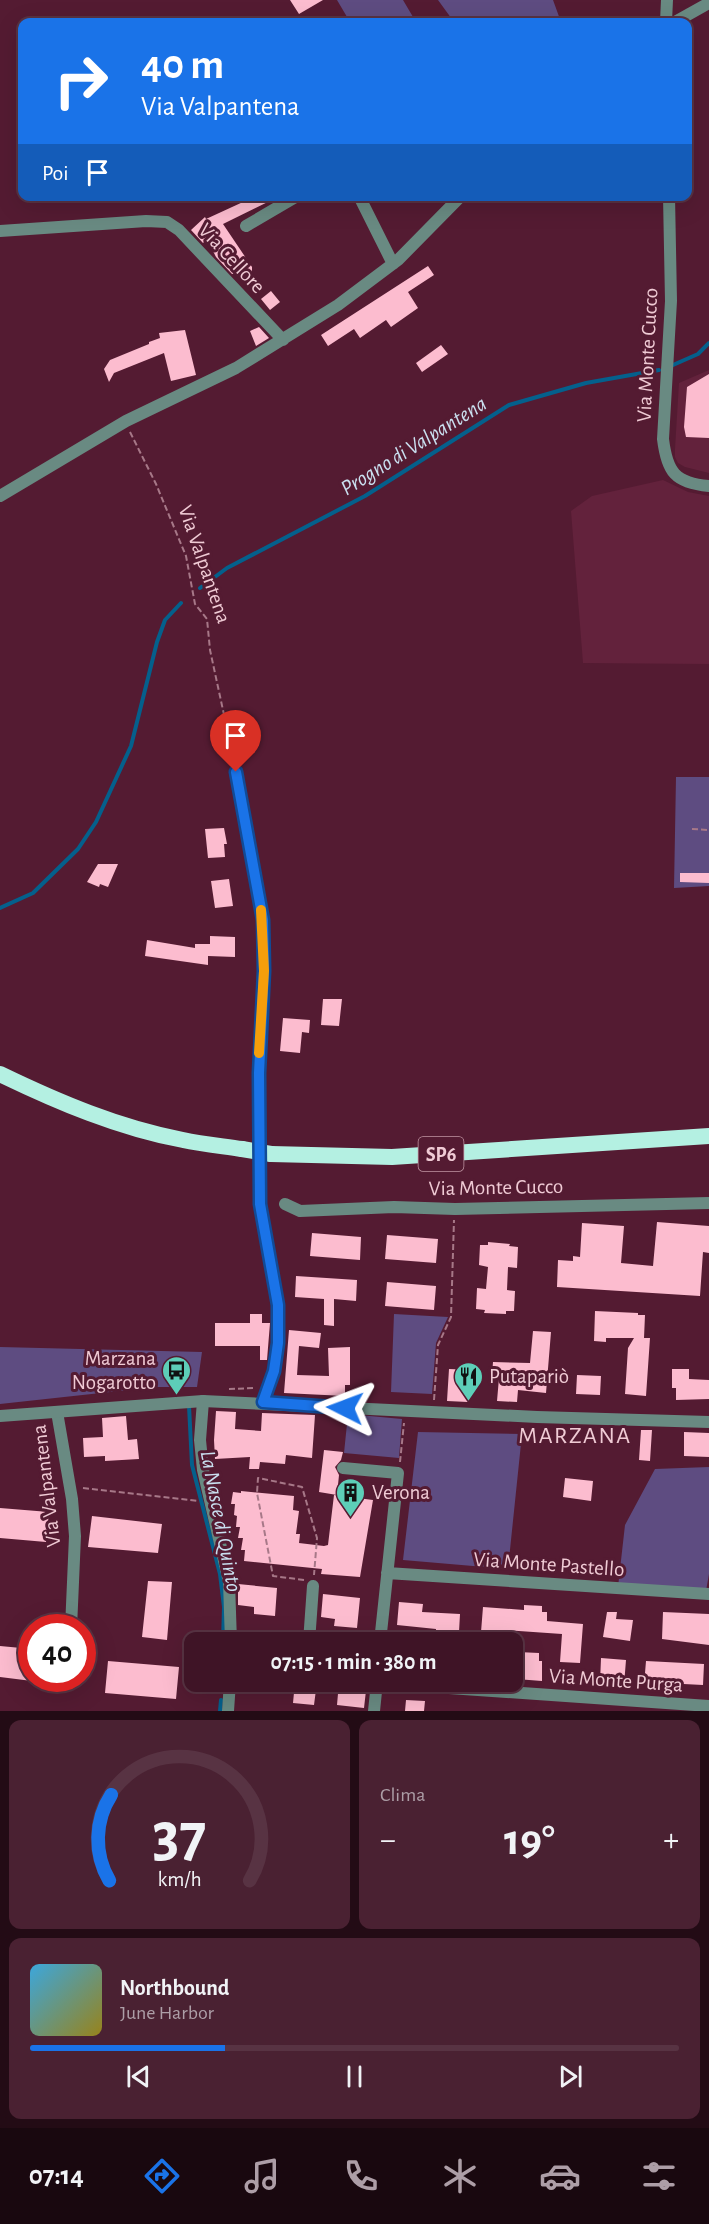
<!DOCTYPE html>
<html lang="it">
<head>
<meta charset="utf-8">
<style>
	body { margin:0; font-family:"Alegreya Sans",sans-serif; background:#4a2132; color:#f1f3f6; height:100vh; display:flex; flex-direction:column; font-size:22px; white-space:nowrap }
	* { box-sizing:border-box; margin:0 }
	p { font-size:20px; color:#ad9ea7 }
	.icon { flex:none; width:33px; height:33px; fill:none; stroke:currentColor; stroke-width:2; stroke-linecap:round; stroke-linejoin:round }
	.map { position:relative; height:1711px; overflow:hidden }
	.details { display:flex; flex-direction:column; gap:9px; padding:9px; background:#230b15; flex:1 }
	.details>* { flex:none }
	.banner { position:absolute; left:18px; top:18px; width:674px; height:183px; border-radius:12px; box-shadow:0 6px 24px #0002,0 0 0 2px #583343; background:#1a73e8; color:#fff; overflow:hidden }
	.speed { position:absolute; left:18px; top:1614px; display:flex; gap:12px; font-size:30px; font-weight:700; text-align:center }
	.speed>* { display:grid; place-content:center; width:78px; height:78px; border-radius:50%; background:#3f1426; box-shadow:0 6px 24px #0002,0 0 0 2px #583343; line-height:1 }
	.speed .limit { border:9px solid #d22; background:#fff; color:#111 }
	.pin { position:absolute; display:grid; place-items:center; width:51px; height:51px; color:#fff; margin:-62px -26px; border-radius:50% 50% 50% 0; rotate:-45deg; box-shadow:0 0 6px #0007 }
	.pin .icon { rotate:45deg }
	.me { position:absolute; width:66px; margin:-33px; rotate:273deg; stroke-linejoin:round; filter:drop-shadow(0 0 4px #0008) }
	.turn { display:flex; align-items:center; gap:21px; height:126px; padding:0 24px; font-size:27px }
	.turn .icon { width:78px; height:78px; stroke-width:2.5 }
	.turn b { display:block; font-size:42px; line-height:51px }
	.then { display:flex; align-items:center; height:57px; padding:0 24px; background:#0003; gap:12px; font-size:22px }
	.big { font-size:45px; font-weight:700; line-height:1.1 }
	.details .card { flex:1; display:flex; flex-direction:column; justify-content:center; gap:9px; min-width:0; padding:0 21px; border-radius:12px; background:#4a2132 }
	.details .dial { align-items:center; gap:0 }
	.dial svg { height:156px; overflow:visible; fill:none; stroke:#583343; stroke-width:7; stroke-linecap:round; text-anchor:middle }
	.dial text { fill:#f1f3f6; stroke:none }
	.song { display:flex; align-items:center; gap:18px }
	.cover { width:72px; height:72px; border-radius:9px; background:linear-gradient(135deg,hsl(200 70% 55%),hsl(50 70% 35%)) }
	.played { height:6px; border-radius:3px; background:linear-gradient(90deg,#1a73e8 30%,#583343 30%) }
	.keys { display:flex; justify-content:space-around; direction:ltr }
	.heat { display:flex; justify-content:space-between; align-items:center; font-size:33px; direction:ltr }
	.details .tiles { flex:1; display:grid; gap:9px; grid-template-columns:1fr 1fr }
	.card:last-child { grid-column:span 2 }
	.trip { position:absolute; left:184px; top:1632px; width:339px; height:60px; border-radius:12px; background:#3f1426; box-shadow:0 6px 24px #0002,0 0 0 2px #583343; font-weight:700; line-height:60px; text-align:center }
	.tab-bar { display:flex; height:96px; justify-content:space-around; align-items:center; background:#19080f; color:#ad9ea7 }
	.tab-bar .icon { width:42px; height:42px }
	.tab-bar .on { color:#1a73e8 }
	.tab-bar b { font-size:27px; color:#f1f3f6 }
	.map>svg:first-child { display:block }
	.built { fill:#63223c }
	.green { fill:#5e4c81 }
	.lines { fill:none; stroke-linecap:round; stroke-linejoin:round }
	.stream { stroke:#04608c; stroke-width:4 }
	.building { fill:#fcbccf }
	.path { stroke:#a77888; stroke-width:2; stroke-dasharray:6 3; stroke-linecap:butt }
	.minor { stroke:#698a82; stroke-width:12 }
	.tertiary { stroke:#698a82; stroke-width:12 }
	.trunk { stroke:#b4f0e2; stroke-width:16 }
	.trunk-bridge { stroke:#b4f0e2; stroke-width:16 }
	.route-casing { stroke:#114b97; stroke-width:15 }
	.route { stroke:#1a73e8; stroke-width:10 }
	.slow { stroke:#f59e0b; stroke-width:10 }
	.labels { text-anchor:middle; stroke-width:6; stroke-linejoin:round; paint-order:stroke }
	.shield { fill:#541b32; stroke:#c196a4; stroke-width:1.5 }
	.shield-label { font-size:20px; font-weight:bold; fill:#f0cbd5 }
	.street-label { font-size:21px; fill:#f0cbd5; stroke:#541b32 }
	.poi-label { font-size:21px; fill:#f0cbd5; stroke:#541b32; text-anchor:start }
	.water-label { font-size:22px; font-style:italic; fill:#cae0f0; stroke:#541b32 }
	.quarter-label { font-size:24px; letter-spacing:1.5px; fill:#f0cbd5; stroke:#541b32 }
</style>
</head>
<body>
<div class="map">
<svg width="709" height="1711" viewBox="0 0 709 1711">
	<rect width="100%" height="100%" fill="#541b32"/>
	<path class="built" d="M709,370V473L685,467L678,463L675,457V449L679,383Z
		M663,480L688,492L709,496V664L583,663L571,511L592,496Z"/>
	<path class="green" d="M337,0H403L416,22H350Z
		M438,0H553L561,22H454Z
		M676,777H709V886L674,888Z
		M394,1314L448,1317L436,1343L432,1394L391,1392Z
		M0,1347L202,1352L197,1387H156L0,1404Z
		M348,1414L402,1419L399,1458L344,1453Z
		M418,1432L522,1434L508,1569L403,1560Z
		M709,1467V1574L706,1591L618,1587L625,1525L655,1469Z"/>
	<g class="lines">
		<path class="stream" d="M673,365L698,354L709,343
			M200,588L227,568L365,496L509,405L586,383L659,370
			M0,908L33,893L78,849L96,822L131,746L157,642L165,620L181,603
			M189,1406L192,1465L220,1574L224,1607L223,1642
			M222,1687V1682
			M220,1711L221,1700"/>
	</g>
	<path class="building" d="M290,0H323L299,14Z
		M256,196H280L223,224L252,267V273L241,276L240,272L232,274L216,257L207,239L203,243L191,230L205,217L206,219Z
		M428,266L434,275L408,292L418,308L391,327L386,320L360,338L354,329L328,346L321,335Z
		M271,291L280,302L270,310L261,299Z
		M259,327L269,338L256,346L250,331Z
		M185,330L196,375L171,381L164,353L114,373L109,382L104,369L110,360L149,344V342L160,338L159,333Z
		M441,345L448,354L422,372L416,363Z
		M709,374V438L686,437L684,427L687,387Z
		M224,828L227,844H224L225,857L208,858L205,829Z
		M98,864H118L108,887L100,884L99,887L87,882Z
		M680,873H709V883L680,882Z
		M229,879L233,906L215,908L211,881Z
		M210,936L235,937V957L208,956V965L145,956L147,940L195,948V944H210Z
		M323,999H342L339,1026L321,1025Z
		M283,1018L310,1020L309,1033L302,1032L300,1053L280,1051Z
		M657,1222L709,1226V1253L703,1252L700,1296L557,1287L558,1260L573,1261V1256L580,1257L582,1223L624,1226L621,1263L653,1266Z
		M312,1233L361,1237L360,1260L310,1256Z
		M387,1235L438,1239L436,1263L385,1259Z
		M488,1242L510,1244L509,1246L518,1247L517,1268L508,1267L507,1290L515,1291L514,1311H506V1314L484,1313L485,1310L476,1309L477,1288L486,1289L488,1267L479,1265L480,1245H488Z
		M296,1276L357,1280L356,1301L334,1299V1326L324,1325V1299L295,1297Z
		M387,1282L436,1286L434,1310L385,1306Z
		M595,1311L638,1313V1315H645L644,1338H650L646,1396L625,1394L628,1348L634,1338H606V1342L594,1341Z
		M250,1314H262V1323H270L267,1360H260V1346H215V1323H250Z
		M289,1330L321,1333L319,1348L299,1346L297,1375L329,1376L328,1348L350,1347V1385H345V1396L284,1393Z
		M533,1331L551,1332L546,1393L518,1390L517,1402L497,1401L499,1378L492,1375L493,1362L530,1363Z
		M449,1369L472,1370L468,1402L447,1401Z
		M672,1369H689V1379L709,1380V1399L676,1400V1388H672Z
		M577,1375L601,1376L600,1395L576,1394Z
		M216,1411L236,1412L235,1429L261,1431L262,1413L315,1415L312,1458L286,1455L285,1464L260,1462L259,1469H249L250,1457L215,1459L214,1440Z
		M126,1416L128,1440L137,1439L139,1459L105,1461V1456L84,1457L83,1438L103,1437L102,1418Z
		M641,1430H652L650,1461L639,1460Z
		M684,1432L709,1433V1457L684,1456Z
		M324,1450L343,1452L341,1460L335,1467L339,1475L337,1495L319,1492Z
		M565,1478L593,1481L591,1501L563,1497Z
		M241,1491L294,1496L293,1510L299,1511L296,1534H300L299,1543L324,1546L328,1545L334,1495L373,1500L360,1577L321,1574L322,1569L244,1561L245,1550H241L243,1538H238L240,1527H236L237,1516L234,1515L235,1504H231L233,1492L241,1493Z
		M0,1508L49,1512L46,1542L0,1538Z
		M92,1516L162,1524L158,1553L88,1547Z
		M148,1581L172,1582L167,1640L142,1637Z
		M238,1584L277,1588L275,1616L254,1614V1607L238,1605Z
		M323,1594L360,1598L357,1628L334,1626L335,1619L321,1617Z
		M399,1602L423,1604L422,1612L460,1614L459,1632L463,1633V1642H435L436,1629L397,1625Z
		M524,1605L542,1606V1612H547V1621L583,1624L580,1663L560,1662L562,1634L506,1630V1634L481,1632L483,1607L524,1610Z
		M607,1612H617L616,1619L633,1620L630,1641L603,1637Z
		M663,1612L709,1614V1645L662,1639Z
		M241,1632L273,1635L272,1642H240Z
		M0,1646L32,1649V1681L0,1677Z
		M518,1652L539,1653V1661H542V1681L516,1679Z
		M601,1658L626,1660L624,1685L600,1683Z
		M108,1661L179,1667L176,1699L105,1693Z
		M646,1661L704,1664L703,1685L664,1683V1687L644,1685Z
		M295,1682H317L314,1705L293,1703Z
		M339,1682H367L364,1708L337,1705Z
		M406,1700L425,1701L424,1711H405Z"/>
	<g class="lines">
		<path class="path" d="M130,432L156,484L186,556L195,604L207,619L210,650L234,761
			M692,829L709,830
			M455,1196V1188
			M229,1389L256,1388
			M434,1400L438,1345L451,1317L454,1220
			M400,1462L404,1423
			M83,1488L199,1501
			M304,1580L273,1576L257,1493L258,1478L302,1487L317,1538L314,1575
			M215,1682L216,1691"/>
		<path class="minor" d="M666,22L667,0
			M675,22L709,3
			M359,196L393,264
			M669,196L671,301L663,439C667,472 675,483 709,486
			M246,226L297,196
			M0,231L146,221L167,222L179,230L283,340
			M0,496L126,421L236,368L338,305L398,260L461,196
			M236,772L263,920L264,971L259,1073L260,1204L278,1305V1343L274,1371L263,1403
			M285,1204L300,1211L394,1207L455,1209L709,1203
			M203,1401L200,1440L203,1470L229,1582L231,1642
			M57,1412L72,1499L75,1536L71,1628
			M343,1468L398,1473L380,1642
			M387,1573L709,1594
			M309,1642L313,1586
			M70,1679V1678
			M377,1683L709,1706
			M228,1711L230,1682
			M374,1711L377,1682"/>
		<path class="tertiary" d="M0,1416L203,1401L537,1417L709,1422"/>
		<path class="trunk" d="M0,1074C58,1102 119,1128 183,1140C202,1144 222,1146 242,1149
			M271,1154L392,1157L709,1136"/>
		<path class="trunk-bridge" d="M242,1149L271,1154"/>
	</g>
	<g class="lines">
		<defs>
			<path id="route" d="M236,772L263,920L264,971L259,1073L260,1204L278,1305V1343L274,1371L263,1402L345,1408"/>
		</defs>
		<use href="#route" class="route-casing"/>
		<use href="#route" class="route"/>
		<path class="slow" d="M259,1053L264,971L261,910"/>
	</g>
	<defs>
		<symbol id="bus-pin" viewBox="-11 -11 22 30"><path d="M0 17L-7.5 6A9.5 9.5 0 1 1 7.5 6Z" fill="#5dceb8" stroke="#541b32"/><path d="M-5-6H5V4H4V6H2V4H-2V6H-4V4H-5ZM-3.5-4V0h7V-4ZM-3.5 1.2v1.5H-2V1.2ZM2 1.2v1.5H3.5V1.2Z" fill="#111"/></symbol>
		<symbol id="restaurant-pin" viewBox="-11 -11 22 30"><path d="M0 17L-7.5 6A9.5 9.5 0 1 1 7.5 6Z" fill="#5dceb8" stroke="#541b32"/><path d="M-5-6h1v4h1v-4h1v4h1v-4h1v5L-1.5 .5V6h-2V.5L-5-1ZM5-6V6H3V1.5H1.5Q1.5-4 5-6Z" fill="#111"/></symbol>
		<symbol id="building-pin" viewBox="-11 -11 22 30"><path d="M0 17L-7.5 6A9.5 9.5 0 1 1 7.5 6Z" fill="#5dceb8" stroke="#541b32"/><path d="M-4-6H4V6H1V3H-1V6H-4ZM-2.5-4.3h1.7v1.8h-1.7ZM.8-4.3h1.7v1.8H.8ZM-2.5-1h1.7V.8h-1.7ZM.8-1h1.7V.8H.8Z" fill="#111"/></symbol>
	</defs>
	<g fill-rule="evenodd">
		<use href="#bus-pin" x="160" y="1354" width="33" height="45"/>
		<use href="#restaurant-pin" x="452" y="1360" width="33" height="45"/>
		<use href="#building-pin" x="334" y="1476" width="33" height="45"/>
	</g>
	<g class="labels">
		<rect class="shield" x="418.5" y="1137" width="45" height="34" rx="4.5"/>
		<g class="shield-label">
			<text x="441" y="1161">SP6</text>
		</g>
		<g class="street-label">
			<text transform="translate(232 258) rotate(47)" y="7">Via Cellore</text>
			<text transform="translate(647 355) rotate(-87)" y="7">Via Monte Cucco</text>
			<text transform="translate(205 564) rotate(71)" y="7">Via Valpantena</text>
			<text transform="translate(496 1187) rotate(-1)" y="7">Via Monte Cucco</text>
			<text transform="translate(46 1486) rotate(-97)" y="7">Via Valpantena</text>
			<text transform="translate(549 1564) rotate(4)" y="7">Via Monte Pastello</text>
			<text transform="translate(616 1680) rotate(4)" y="7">Via Monte Purga</text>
		</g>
		<g class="poi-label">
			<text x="156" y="1365" text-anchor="end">Marzana<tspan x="156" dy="24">Nogarotto</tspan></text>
			<text x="489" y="1383">Putapariò</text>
			<text x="372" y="1499">Verona</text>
		</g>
		<g class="water-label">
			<text transform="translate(413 445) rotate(-32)" y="8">Progno di Valpantena</text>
			<text transform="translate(222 1521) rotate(79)" y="8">La Nasce di Quinto</text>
		</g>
		<g class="quarter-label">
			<text x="575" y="1443">MARZANA</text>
		</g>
	</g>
</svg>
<div class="speed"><div class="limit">40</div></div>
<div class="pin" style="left:236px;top:772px;background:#d93025"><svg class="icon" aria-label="arrive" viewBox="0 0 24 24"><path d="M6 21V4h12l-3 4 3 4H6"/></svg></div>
<svg class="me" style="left:345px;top:1408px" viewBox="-20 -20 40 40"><path d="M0-17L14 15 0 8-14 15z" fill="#1a73e8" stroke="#fff" stroke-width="4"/></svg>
<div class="trip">07:15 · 1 min · 380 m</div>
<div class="banner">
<div class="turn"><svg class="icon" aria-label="right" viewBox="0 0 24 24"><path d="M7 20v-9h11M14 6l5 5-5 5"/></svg><div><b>40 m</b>Via Valpantena</div></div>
<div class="then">Poi<svg class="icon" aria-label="arrive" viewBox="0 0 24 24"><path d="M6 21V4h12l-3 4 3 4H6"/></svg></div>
</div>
</div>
<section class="details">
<div class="tiles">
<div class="card dial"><svg viewBox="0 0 100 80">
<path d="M14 69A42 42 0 1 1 86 69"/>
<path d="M14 69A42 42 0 0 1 15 25" stroke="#1a73e8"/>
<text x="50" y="56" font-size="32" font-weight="700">37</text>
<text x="50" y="72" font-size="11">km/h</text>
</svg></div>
<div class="card"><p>Clima</p>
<div class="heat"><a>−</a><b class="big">19°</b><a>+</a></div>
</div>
<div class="card">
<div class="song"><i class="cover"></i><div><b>Northbound</b><p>June Harbor</p></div></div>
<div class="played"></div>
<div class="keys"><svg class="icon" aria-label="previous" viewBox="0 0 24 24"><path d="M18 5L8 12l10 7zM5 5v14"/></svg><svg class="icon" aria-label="pause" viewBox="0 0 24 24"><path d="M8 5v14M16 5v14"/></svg><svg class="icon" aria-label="next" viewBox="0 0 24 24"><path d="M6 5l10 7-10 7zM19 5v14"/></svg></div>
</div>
</div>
</section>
<nav class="tab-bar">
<b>07:14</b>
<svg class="icon on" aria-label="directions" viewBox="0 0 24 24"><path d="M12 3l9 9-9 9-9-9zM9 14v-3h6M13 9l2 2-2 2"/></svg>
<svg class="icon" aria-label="music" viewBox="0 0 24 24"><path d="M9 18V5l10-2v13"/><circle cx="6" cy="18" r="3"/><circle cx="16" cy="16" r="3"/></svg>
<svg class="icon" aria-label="phone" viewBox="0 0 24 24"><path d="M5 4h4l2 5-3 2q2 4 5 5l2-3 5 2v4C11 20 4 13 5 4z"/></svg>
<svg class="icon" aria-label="climate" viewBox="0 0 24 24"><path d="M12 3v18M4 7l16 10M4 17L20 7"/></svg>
<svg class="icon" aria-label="car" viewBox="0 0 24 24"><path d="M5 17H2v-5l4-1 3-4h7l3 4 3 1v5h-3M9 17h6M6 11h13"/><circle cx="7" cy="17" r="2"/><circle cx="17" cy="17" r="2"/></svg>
<svg class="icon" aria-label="filters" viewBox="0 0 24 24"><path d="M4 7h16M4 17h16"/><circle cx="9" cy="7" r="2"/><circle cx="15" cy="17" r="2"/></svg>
</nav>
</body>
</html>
